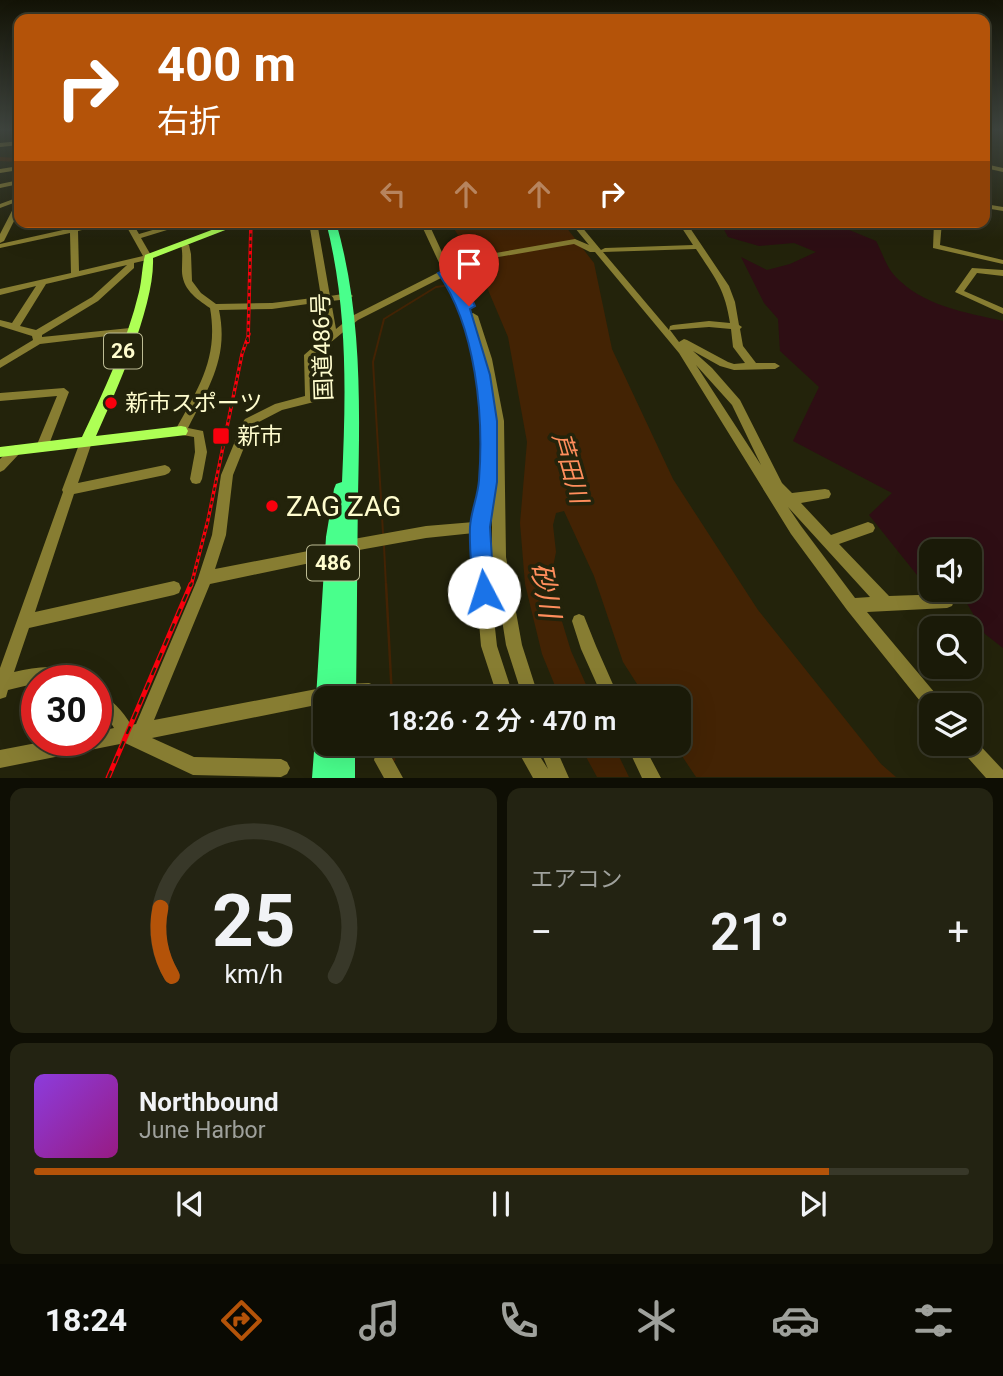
<!DOCTYPE html>
<html lang="ja">
<head>
<meta charset="utf-8">
<style>
	body { margin:0; font-family:Roboto,"Noto Sans JP",sans-serif; background:#232312; color:#f1f3f6; height:100vh; display:flex; flex-direction:column; font-size:26px; white-space:nowrap }
	* { box-sizing:border-box; margin:0 }
	p { font-size:23px; color:#9fa19c }
	.icon { flex:none; width:38px; height:38px; fill:none; stroke:currentColor; stroke-width:2; stroke-linecap:round; stroke-linejoin:round }
	.map { position:relative; height:778px; overflow:hidden }
	.drawer { display:flex; flex-direction:column; gap:10px; padding:10px; background:#0e0e04; flex:1 }
	.drawer>* { flex:none }
	.hud { position:absolute; left:14px; top:14px; width:976px; height:214px; border-radius:14px; box-shadow:0 7px 28px #0002,0 0 0 2px #383829; background:#b45309; color:#fff; overflow:hidden }
	.buttons { position:absolute; left:919px; top:539px; display:grid; gap:14px }
	.buttons a { display:grid; place-items:center; width:63px; height:63px; border-radius:14px; background:#1a1a08; box-shadow:0 7px 28px #0002,0 0 0 2px #383829; font-size:35px }
	.speed { position:absolute; left:21px; top:665px; display:flex; gap:14px; font-size:35px; font-weight:700; text-align:center }
	.speed>* { display:grid; place-content:center; width:91px; height:91px; border-radius:50%; background:#1a1a08; box-shadow:0 7px 28px #0002,0 0 0 2px #383829; line-height:1 }
	.speed .limit { border:10px solid #d22; background:#fff; color:#111 }
	.pin { position:absolute; display:grid; place-items:center; width:60px; height:60px; color:#fff; margin:-72px -30px; border-radius:50% 50% 50% 0; rotate:-45deg; box-shadow:0 0 7px #0007 }
	.pin .icon { rotate:45deg }
	.me { position:absolute; width:77px; margin:-38px; rotate:355deg; stroke-linejoin:round; filter:drop-shadow(0 0 5px #0008) }
	.turn { display:flex; align-items:center; gap:24px; height:147px; padding:0 28px; font-size:32px }
	.turn .icon { width:91px; height:91px; stroke-width:2.5 }
	.turn b { display:block; font-size:49px; line-height:60px }
	.lanes { display:flex; align-items:center; height:66px; padding:0 28px; background:#0003; justify-content:center; gap:35px; direction:ltr }
	.lanes .off { opacity:.35 }
	.big { font-size:52px; font-weight:600; line-height:1.1 }
	.drawer .tile { flex:1; display:flex; flex-direction:column; justify-content:center; gap:10px; min-width:0; padding:0 24px; border-radius:14px; background:#232312 }
	.drawer .dial { align-items:center; gap:0 }
	.dial svg { height:182px; overflow:visible; fill:none; stroke:#383829; stroke-width:7; stroke-linecap:round; text-anchor:middle }
	.dial text { fill:#f1f3f6; stroke:none }
	.song { display:flex; align-items:center; gap:21px }
	.cover { width:84px; height:84px; border-radius:10px; background:linear-gradient(135deg,hsl(270 70% 55%),hsl(310 70% 35%)) }
	.played { height:7px; border-radius:4px; background:linear-gradient(90deg,#b45309 85%,#383829 85%) }
	.keys { display:flex; justify-content:space-around; direction:ltr }
	.heat { display:flex; justify-content:space-between; align-items:center; font-size:38px; direction:ltr }
	.drawer .tiles { flex:1; display:grid; gap:10px; grid-template-columns:1fr 1fr }
	.tile:last-child { grid-column:span 2 }
	.trip { position:absolute; left:313px; top:686px; width:378px; height:70px; border-radius:14px; background:#1a1a08; box-shadow:0 7px 28px #0002,0 0 0 2px #383829; font-weight:600; line-height:70px; text-align:center }
	.menu { display:flex; height:112px; justify-content:space-around; align-items:center; background:#0a0a03; color:#9fa19c }
	.menu .icon { width:49px; height:49px }
	.menu .current { color:#b45309 }
	.menu b { font-size:32px; color:#f1f3f6 }
	.map>svg:first-child { display:block }
	.green { fill:#2e0e14 }
	.water { fill:#432304 }
	.lines { fill:none; stroke-linecap:round; stroke-linejoin:round }
	.stream-far1 { stroke:#432304; stroke-width:2 }
	.stream { stroke:#432304; stroke-width:2.5 }
	.river { fill:#432304; fill-rule:evenodd }
	.minor { fill:#877d32; fill-rule:evenodd }
	.major { fill:#aeff55; fill-rule:evenodd }
	.highway { fill:#49ff8c; fill-rule:evenodd }
	.rail-far1-casing { stroke:#f9000d; stroke-width:3.5 }
	.rail-casing { stroke:#f9000d; stroke-width:5 }
	.rail-far1 { stroke:#23230b; stroke-width:2; stroke-dasharray:3.5; stroke-linecap:butt }
	.rail { stroke:#23230b; stroke-width:2.5; stroke-dasharray:8; stroke-linecap:butt }
	.route { fill:#1a73e8; stroke:#114b97; stroke-width:2 }
	.poi-dot { fill:#f9000d; stroke:#23230b; stroke-width:2.5 }
	.labels { text-anchor:middle; stroke-width:7; stroke-linejoin:round; paint-order:stroke }
	.shield { fill:#23230b; stroke:#bdbc94; stroke-width:2 }
	.shield-label { font-size:21px; font-weight:bold; fill:#fffdce }
	.street-label { font-size:23px; fill:#fffdce; stroke:#23230b }
	.poi-label { font-size:23px; fill:#fffdce; stroke:#23230b; text-anchor:start }
	.water-label { font-size:24px; font-style:italic; fill:#ff8e5c; stroke:#23230b }
	.near-poi-label { font-size:28px; fill:#fffdce; stroke:#23230b; text-anchor:start }
	.near-water-label { font-size:28px; font-style:italic; fill:#ff8e5c; stroke:#23230b }
</style>
</head>
<body>
<div class="map">
<svg width="1003" height="778" viewBox="0 0 1003 778">
	<rect width="100%" height="100%" fill="#23230b"/>
	<path class="green" d="M720,222H830L876,241C882,252 886,266 894,275C922,306 964,312 1003,321V648L985,634L959,590H970V551H936L933,547L925,585L869,515L892,493L793,441L819,387L780,351L778,319L764,303L741,257L767,270L790,264L816,252L794,243L759,246L728,237Z"/>
	<path class="water" d="M450,222H561L566,227L594,263L612,349L673,479L758,610L881,764L896,777H696L674,744H679V698H646L623,662L594,576L564,511L556,513L553,525L556,552L550,582L571,651L592,698H560L542,654L525,584L520,523L527,442L508,337L480,271Z
		M579,744H613L629,777H597Z"/>
	<g class="lines">
		<path class="stream-far1" d="M456,284L484,279
			M383,533L373,362L384,319L436,287L450,285
			M384,546L386,586"/>
		<path class="stream" d="M386,584L392,698
			M394,744V760"/>
		<path class="river" d="M0,157L19,158V162L0,161Z"/>
		<path class="minor" d="M19,141V145L0,147V143Z
			M985,164L1003,168V172L985,168Z
			M19,166V170L0,173V169Z
			M19,180V184L0,188V184Z
			M19,197V201L0,208V204Z
			M16,203H19V211L4,241L0,243V234Z
			M985,204L1003,207V211L985,208Z
			M99,222H114L78,231L79,271L143,256L124,222H132L139,234L180,222H193L141,238L152,257L151,259L134,263V268L98,301L42,335V337L130,328L133,329L135,331L133,333L40,344L0,368V360L33,340L32,336L0,326V320L12,323L36,286L0,295V289L71,273L70,233L0,248V244ZM127,265L92,297L36,330L20,326L46,284Z
			M309,222H317L330,296L349,293L353,296L349,299L331,301L336,329L352,316L441,271L442,269L420,222H428L447,263L451,262L455,264L448,273L460,288L470,314L473,313L478,316L492,359L504,421L506,557L522,645L539,698H523L506,645L492,557V493L487,527L488,565L497,646L514,698H498L481,646L474,565V533L426,538L348,552L343,550L341,546L343,542L348,540L426,526L474,522C484,473 486,427 478,377C476,363 471,350 467,336C462,315 456,294 443,277L358,320L314,356L315,399L314,402L282,410L253,425L233,475L226,535L215,569L334,546L339,548L341,552L339,556L334,558L210,584L154,720L327,687L333,689L335,695L334,698H326V703L152,738L194,757L281,759L287,762L290,768L287,774L281,777L193,775L125,743L0,768V750L52,740H96V732L114,728L111,723L96,710V691C111,698 123,711 131,725L136,724L198,578L212,535L221,475L243,422L245,419L275,404L305,396L304,355L327,335L322,302L272,309L219,310C229,357 209,387 188,428L203,431L207,452L202,479L200,483L196,484L192,483L190,479L195,452L194,437L177,434L175,431C198,388 219,359 210,308C195,298 181,288 182,268C182,260 183,253 181,245L185,243L189,245L191,254L192,281L201,293L216,304L272,303L321,297Z
			M570,222H629L625,224L581,226L601,250L605,248L693,245L678,222H686L729,286L735,302L739,325L742,327L740,329L743,346L756,363H775L780,366L775,369L734,370L720,366L693,351L712,368L740,400L782,483L792,493L825,489L829,490L831,494L829,498L801,503L831,535L868,522L873,524L875,528L873,532L839,544L889,596L947,594L952,596L954,601L952,606L947,608L867,612L940,699L942,705H931V712L928,711L847,610L791,534L679,353L595,252H590L574,244L464,263L459,277L456,278L452,275L457,261L461,259L575,239L589,245ZM696,249C715,278 725,289 730,323L709,321L673,325L670,326L669,330L603,252ZM709,327L731,329L733,347L745,363L734,364L728,362L687,340L684,339L679,342L670,330ZM696,365L732,405L761,465ZM788,507L870,597L855,598L801,526Z
			M934,222H942L940,245L1003,260V264L933,248Z
			M972,268L1003,270V276L977,273L964,291L1003,308V314L955,292Z
			M64,388L69,392L48,447L46,450L42,452L38,450L36,447L57,396L0,401V393Z
			M86,437L90,439L92,442L78,483L165,465L169,467L171,470L169,473L165,475L74,494L35,612L174,581L179,583L181,588L179,593L174,595L29,628L14,672C38,667 58,663 80,675L82,681H37V683L8,690L6,697L0,699V668L63,492L62,490L80,442L82,439Z
			M16,445L20,447L22,450L20,453L4,470L0,472V459L12,447Z
			M579,614L584,616L596,646L619,698H603L581,649L572,621L574,616Z
			M369,683L389,692L391,698H339L335,692L337,686L343,684Z
			M970,737L973,738L1003,770V778H986L961,750L959,744H970Z
			M378,744H394L392,758L403,778H384L374,760Z
			M514,744H532L548,769L538,744H554L569,778H533Z
			M626,744H643L661,778H642Z"/>
		<path class="major" d="M233,222H246L153,258C155,306 116,391 96,436L181,426L186,427L188,431L186,435L0,457V447L82,437C104,391 127,342 139,292C142,280 142,266 145,255Z"/>
		<path class="highway" d="M326,222H336C362,313 360,403 358,496C357,563 357,631 356,698H326V708L319,706L316,698L326,537L334,489L336,484L342,482C346,394 348,308 326,222Z
			M326,727V744H355V778H312L315,738L318,730Z"/>
		<defs>
			<path id="rail-far1" d="M248,342L251,222
				M191,586L208,520L242,354L249,334"/>
			<path id="rail" d="M108,778L191,584"/>
		</defs>
		<use href="#rail-far1" class="rail-far1-casing"/>
		<use href="#rail" class="rail-casing"/>
		<use href="#rail-far1" class="rail-far1"/>
		<use href="#rail" class="rail"/>
	</g>
	<linearGradient id="sky" x2="0" y2="1"><stop stop-color="#131306"/><stop offset="0.54" stop-color="#3f453f"/><stop offset="1" stop-color="#3f453f" stop-opacity="0"/></linearGradient>
	<rect width="1003" height="239" fill="url(#sky)"/>
	<path class="route" d="M444,270L463,279L475,306L470,309L490,375L497,421V482L490,527L494,592L491,599L484,602L476,599L473,592C472,570 469,548 470,527C471,511 478,496 479,480C484,415 476,327 438,273Z"/>
	<g class="poi-dot">
		<circle cx="111" cy="403" r="7"/>
		<rect x="212" y="427" width="18" height="18" rx="3.5"/>
		<circle cx="272" cy="506" r="7"/>
	</g>
	<g class="labels">
		<g class="shield">
			<rect x="104" y="333.5" width="38" height="35" rx="5"/>
			<rect x="307" y="545.5" width="52" height="35" rx="5"/>
		</g>
		<g class="shield-label">
			<text x="123" y="358">26</text>
			<text x="333" y="570">486</text>
		</g>
		<g class="street-label">
			<text transform="translate(322 347) rotate(-92)" y="8">国道486号</text>
		</g>
		<g class="poi-label">
			<text x="125" y="411">新市スポーツ</text>
			<text x="237" y="444">新市</text>
		</g>
		<g class="water-label">
			<text transform="translate(570 468) rotate(74)" y="8">芦田川</text>
		</g>
		<g class="near-poi-label">
			<text x="286" y="516">ZAG ZAG</text>
		</g>
		<g class="near-water-label">
			<text transform="translate(546 590) rotate(80)" y="10">砂川</text>
		</g>
	</g>
</svg>
<div class="buttons">
<a><svg class="icon" aria-label="sound" viewBox="0 0 24 24"><path d="M4 9h4l5-4v14l-5-4H4zM17 9q2 3 0 6"/></svg></a>
<a><svg class="icon" aria-label="search" viewBox="0 0 24 24"><circle cx="10" cy="10" r="6"/><path d="M15 15l6 6"/></svg></a>
<a><svg class="icon" aria-label="layers" viewBox="0 0 24 24"><path d="M12 4l9 5-9 5-9-5zM3 14l9 5 9-5"/></svg></a>
</div>
<div class="speed"><div class="limit">30</div></div>
<div class="pin" style="left:469px;top:306px;background:#d93025"><svg class="icon" aria-label="arrive" viewBox="0 0 24 24"><path d="M6 21V4h12l-3 4 3 4H6"/></svg></div>
<svg class="me" style="left:484px;top:592px" viewBox="-20 -20 40 40"><circle r="19" fill="#fff"/><path d="M0-13L10 11 0 6-10 11z" fill="#1a73e8"/></svg>
<div class="trip">18:26 · 2 分 · 470 m</div>
<div class="hud">
<div class="turn"><svg class="icon" aria-label="right" viewBox="0 0 24 24"><path d="M7 20v-9h11M14 6l5 5-5 5"/></svg><div><b>400 m</b>右折</div></div>
<div class="lanes"><svg class="icon off" aria-label="left" viewBox="0 0 24 24"><path d="M17 20v-9H6M10 6l-5 5 5 5"/></svg><svg class="icon off" aria-label="ahead" viewBox="0 0 24 24"><path d="M12 20V5M6 11l6-6 6 6"/></svg><svg class="icon off" aria-label="ahead" viewBox="0 0 24 24"><path d="M12 20V5M6 11l6-6 6 6"/></svg><svg class="icon" aria-label="right" viewBox="0 0 24 24"><path d="M7 20v-9h11M14 6l5 5-5 5"/></svg></div>
</div>
</div>
<section class="drawer">
<div class="tiles">
<div class="tile dial"><svg viewBox="0 0 100 80">
<path d="M14 69A42 42 0 1 1 86 69"/>
<path d="M14 69A42 42 0 0 1 9 39" stroke="#b45309"/>
<text x="50" y="56" font-size="32" font-weight="700">25</text>
<text x="50" y="72" font-size="11">km/h</text>
</svg></div>
<div class="tile"><p>エアコン</p>
<div class="heat"><a>−</a><b class="big">21°</b><a>+</a></div>
</div>
<div class="tile">
<div class="song"><i class="cover"></i><div><b>Northbound</b><p>June Harbor</p></div></div>
<div class="played"></div>
<div class="keys"><svg class="icon" aria-label="previous" viewBox="0 0 24 24"><path d="M18 5L8 12l10 7zM5 5v14"/></svg><svg class="icon" aria-label="pause" viewBox="0 0 24 24"><path d="M8 5v14M16 5v14"/></svg><svg class="icon" aria-label="next" viewBox="0 0 24 24"><path d="M6 5l10 7-10 7zM19 5v14"/></svg></div>
</div>
</div>
</section>
<nav class="menu">
<b>18:24</b>
<svg class="icon current" aria-label="directions" viewBox="0 0 24 24"><path d="M12 3l9 9-9 9-9-9zM9 14v-3h6M13 9l2 2-2 2"/></svg>
<svg class="icon" aria-label="music" viewBox="0 0 24 24"><path d="M9 18V5l10-2v13"/><circle cx="6" cy="18" r="3"/><circle cx="16" cy="16" r="3"/></svg>
<svg class="icon" aria-label="phone" viewBox="0 0 24 24"><path d="M5 4h4l2 5-3 2q2 4 5 5l2-3 5 2v4C11 20 4 13 5 4z"/></svg>
<svg class="icon" aria-label="climate" viewBox="0 0 24 24"><path d="M12 3v18M4 7l16 10M4 17L20 7"/></svg>
<svg class="icon" aria-label="car" viewBox="0 0 24 24"><path d="M5 17H2v-5l4-1 3-4h7l3 4 3 1v5h-3M9 17h6M6 11h13"/><circle cx="7" cy="17" r="2"/><circle cx="17" cy="17" r="2"/></svg>
<svg class="icon" aria-label="filters" viewBox="0 0 24 24"><path d="M4 7h16M4 17h16"/><circle cx="9" cy="7" r="2"/><circle cx="15" cy="17" r="2"/></svg>
</nav>
</body>
</html>
